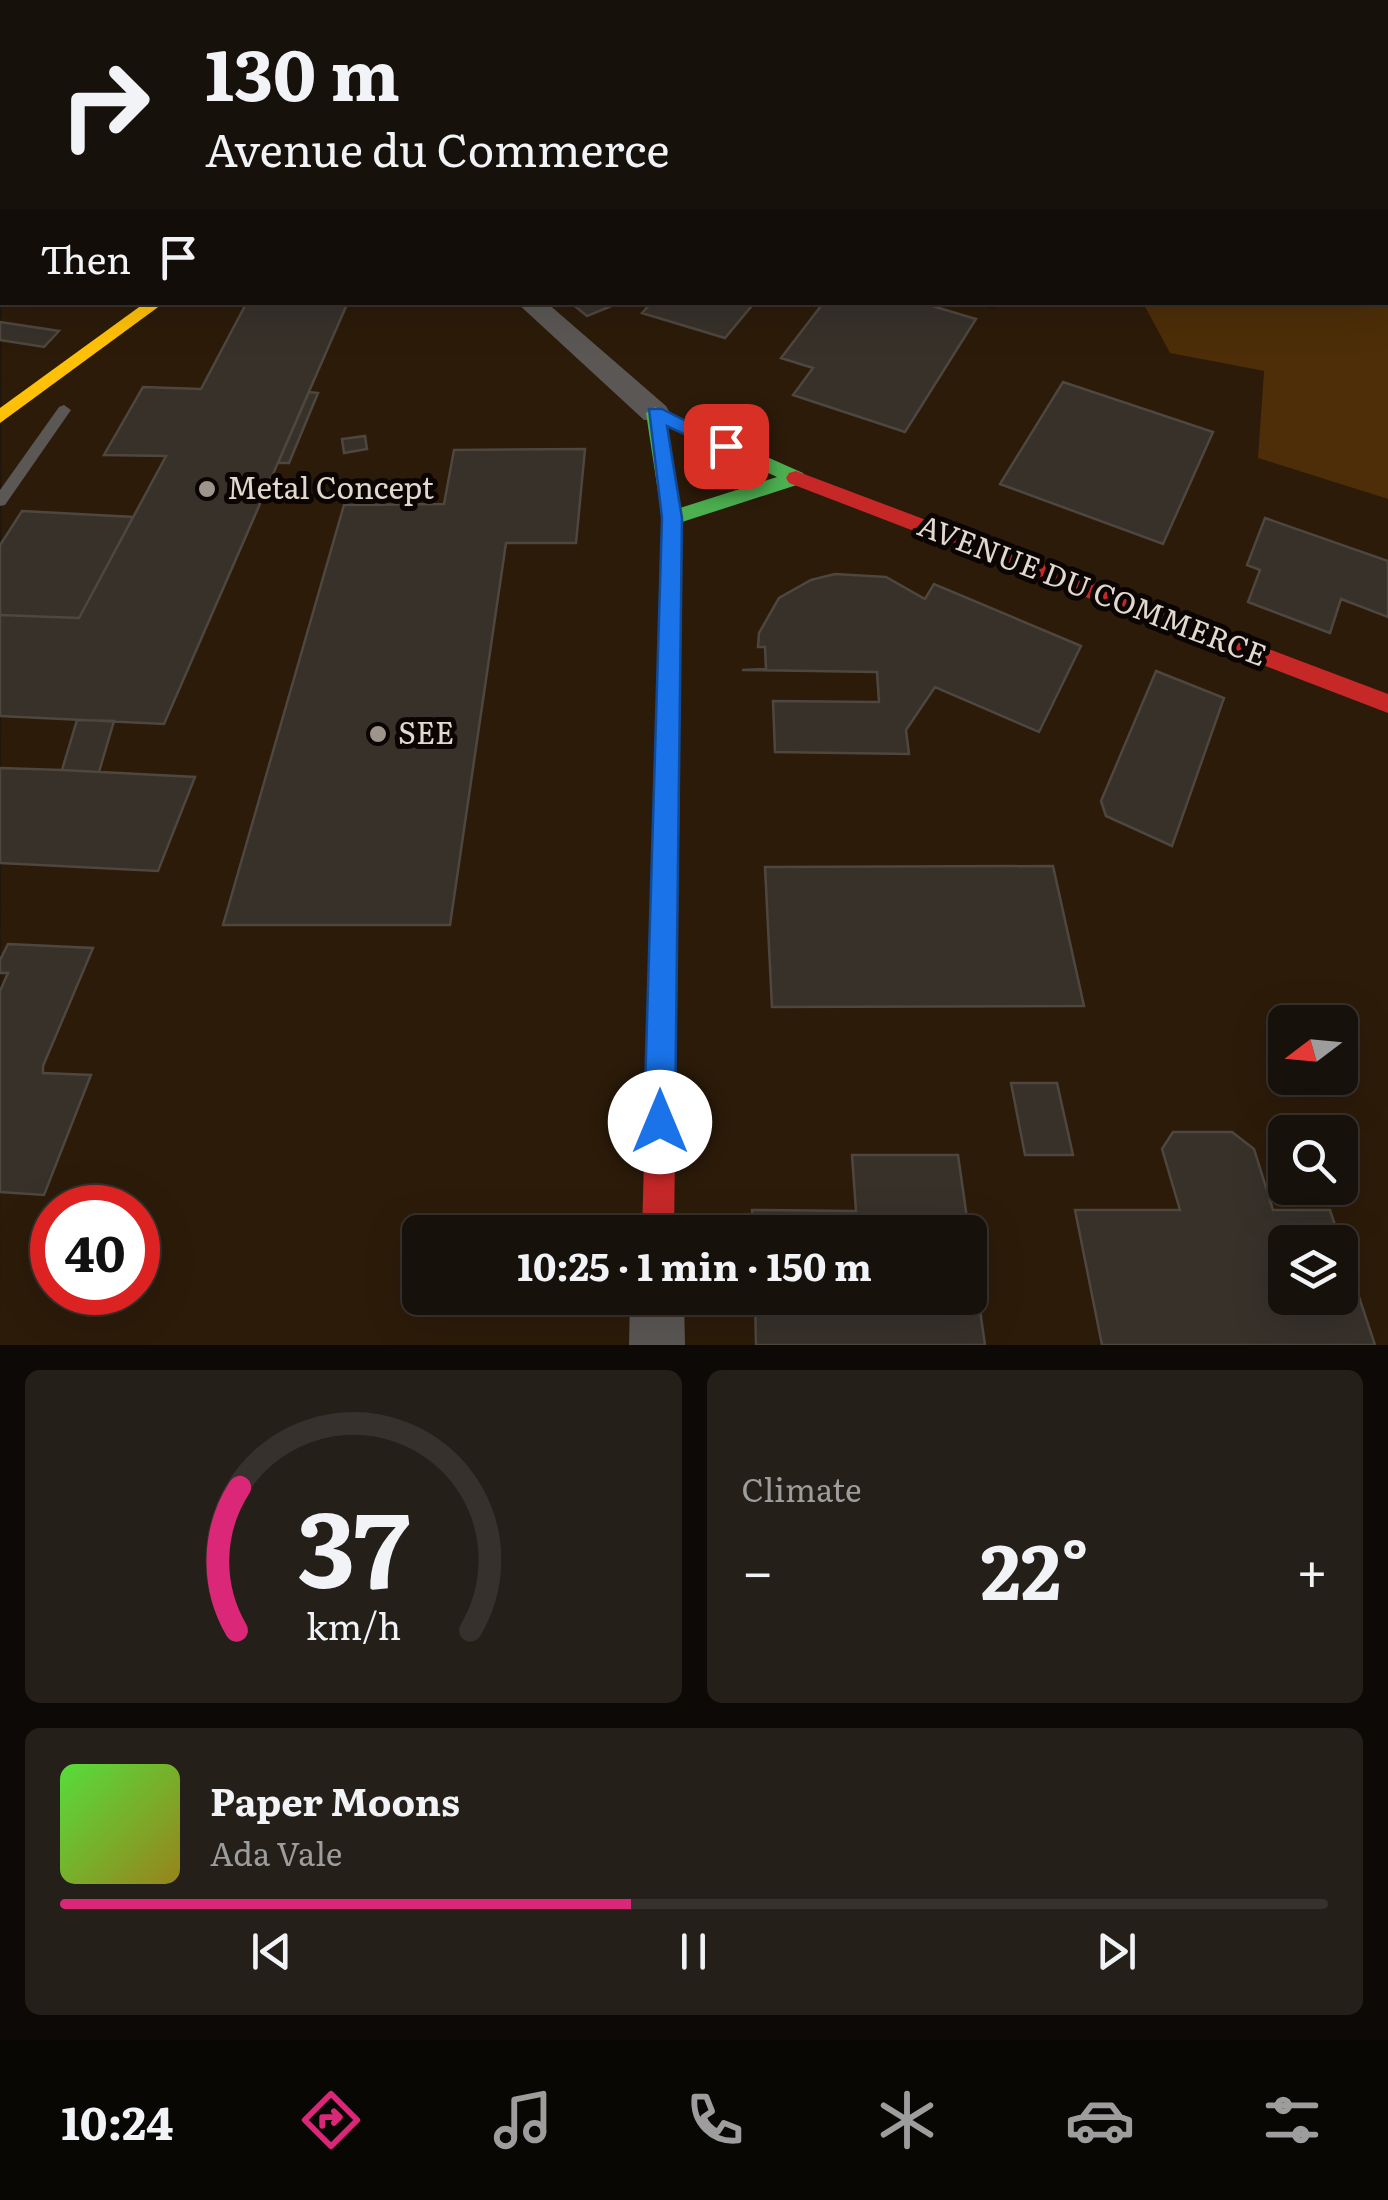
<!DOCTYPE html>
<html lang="en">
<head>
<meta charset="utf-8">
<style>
	body { margin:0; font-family:Literata,serif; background:#241f19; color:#f1f3f6; height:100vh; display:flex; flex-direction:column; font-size:38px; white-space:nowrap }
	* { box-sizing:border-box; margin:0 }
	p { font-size:32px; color:#9e9d9d }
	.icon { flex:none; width:55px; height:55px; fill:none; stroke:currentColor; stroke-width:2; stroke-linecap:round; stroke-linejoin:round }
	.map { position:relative; height:1345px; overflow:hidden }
	.details { display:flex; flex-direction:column; gap:25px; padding:25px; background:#0d0906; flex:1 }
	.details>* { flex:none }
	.top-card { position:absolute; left:0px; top:0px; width:1390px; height:305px; box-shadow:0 10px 40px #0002,0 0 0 2px #36312c; background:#17110b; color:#f1f3f6; overflow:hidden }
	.needle { width:65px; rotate:254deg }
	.tools { position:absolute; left:1268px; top:1005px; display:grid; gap:20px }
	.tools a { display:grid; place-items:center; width:90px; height:90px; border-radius:15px; background:#17110b; box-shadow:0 10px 40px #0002,0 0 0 2px #36312c; font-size:50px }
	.speed { position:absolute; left:30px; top:1185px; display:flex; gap:20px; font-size:50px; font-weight:700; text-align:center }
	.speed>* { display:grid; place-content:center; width:130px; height:130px; border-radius:50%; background:#17110b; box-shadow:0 10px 40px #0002,0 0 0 2px #36312c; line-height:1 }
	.speed .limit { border:15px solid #d22; background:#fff; color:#111 }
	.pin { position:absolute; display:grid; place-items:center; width:85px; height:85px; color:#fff; margin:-42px; border-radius:20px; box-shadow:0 5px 15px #0006 }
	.me { position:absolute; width:110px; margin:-55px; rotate:0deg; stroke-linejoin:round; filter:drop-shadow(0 0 8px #0008) }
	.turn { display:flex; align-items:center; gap:35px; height:210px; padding:0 40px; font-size:45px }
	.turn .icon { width:130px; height:130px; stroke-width:2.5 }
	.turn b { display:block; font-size:70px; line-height:85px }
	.then { display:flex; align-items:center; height:95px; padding:0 40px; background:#0003; gap:20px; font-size:38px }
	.big { font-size:75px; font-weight:700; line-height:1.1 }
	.details .card { flex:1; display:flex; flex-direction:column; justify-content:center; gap:15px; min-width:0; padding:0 35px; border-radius:15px; background:#241f19 }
	.details .dial { align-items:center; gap:0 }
	.dial svg { height:260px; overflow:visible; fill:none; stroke:#36312c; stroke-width:7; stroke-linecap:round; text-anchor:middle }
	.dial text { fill:#f1f3f6; stroke:none }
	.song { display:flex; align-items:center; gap:30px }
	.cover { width:120px; height:120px; border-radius:15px; background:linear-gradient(135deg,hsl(110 70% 55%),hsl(50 70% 35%)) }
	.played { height:10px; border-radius:5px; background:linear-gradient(90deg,#db2777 45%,#36312c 45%) }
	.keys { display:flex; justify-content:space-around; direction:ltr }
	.heat { display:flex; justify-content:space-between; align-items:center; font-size:55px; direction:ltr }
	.details .tiles { flex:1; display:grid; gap:25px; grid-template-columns:1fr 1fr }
	.card:last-child { grid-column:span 2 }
	.trip { position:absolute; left:402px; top:1215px; width:585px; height:100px; border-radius:15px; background:#17110b; box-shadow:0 10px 40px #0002,0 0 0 2px #36312c; font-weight:700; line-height:100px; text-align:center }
	.tab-bar { display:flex; height:160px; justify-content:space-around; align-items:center; background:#090704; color:#9e9d9d }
	.tab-bar .icon { width:70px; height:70px }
	.tab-bar .selected { color:#db2777 }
	.tab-bar b { font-size:45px; color:#f1f3f6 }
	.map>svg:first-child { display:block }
	.built { fill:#2c1b09; fill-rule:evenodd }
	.green { fill:#4d2e08 }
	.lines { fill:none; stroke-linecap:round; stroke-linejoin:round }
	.stream { fill:#704819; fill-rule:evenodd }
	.building { fill:#37312a; stroke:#4e4740; stroke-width:2.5; fill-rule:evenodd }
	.lane { fill:#5a5754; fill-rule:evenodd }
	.street { fill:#5a5754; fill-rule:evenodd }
	.fast { fill:#4caf50; fill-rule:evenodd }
	.slow { fill:#ffc107; fill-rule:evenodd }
	.jam { fill:#c62828; fill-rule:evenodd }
	.route { fill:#1a73e8; stroke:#114b97; stroke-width:2.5 }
	.poi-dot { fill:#9d948b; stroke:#0a0502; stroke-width:4 }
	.labels { text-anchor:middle; stroke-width:10; stroke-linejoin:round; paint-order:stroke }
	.poi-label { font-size:30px; fill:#e1d8ce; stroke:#0a0502; text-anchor:start }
	.street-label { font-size:30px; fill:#e1d8ce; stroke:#0a0502 }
</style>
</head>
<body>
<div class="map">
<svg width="1388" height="1345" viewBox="0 0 1388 1345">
	<rect width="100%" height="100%" fill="#1f170f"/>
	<path class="built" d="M2,167V302H977L994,309L993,303H1143L1171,353L1264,371L1259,458L1388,499V1345H0ZM1285,1022H1340V1078H1285ZM1285,1132H1340V1188H1285ZM52,1208H138V1292H52ZM420,1232H970V1298H420ZM1285,1242H1340V1298H1285Z"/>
	<path class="green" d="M1388,123V499L1258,458L1264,371L1170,353L1143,303L1388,302Z"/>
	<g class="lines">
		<path class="stream" d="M0,49H2V53L0,54Z"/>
	</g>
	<path class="building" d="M391,0H488V2H364Z
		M247,302H348L164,724L0,716V615L79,618L166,456L104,455L143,387L201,389Z
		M586,302H611L614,305L587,316L576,307Z
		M652,302H755L725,338L642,313Z
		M824,302H919L976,319L905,432L793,395L813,368L781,358Z
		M0,322L59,331L44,347L0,340Z
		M1063,382L1213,432L1163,544L1000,484Z
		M309,392L318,393L289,463H278Z
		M365,436L367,449L344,453L342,439Z
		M585,449L576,543H506L450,925H223L344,505L444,504L454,450Z
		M22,511L133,517L79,618L0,615V545Z
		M1265,518L1388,561V617L1341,599L1330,633L1248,602L1260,570L1247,565Z
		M835,574L886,577L925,599L934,584L1081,646L1039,732L935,687L906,730L909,754L775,752L773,701L879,702L877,672L742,670L766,669L765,647H758L759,633L779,598L811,580Z
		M1156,671L1224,698L1172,846L1106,816L1101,801Z
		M77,720L114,721L99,772L62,770Z
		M0,768L62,770L195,777L158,871L0,863Z
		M1053,866L1084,1006L772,1007L765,867Z
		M8,944L93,948L43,1066V1073L91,1075L44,1195L0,1192V991L8,973H0V960Z
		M1011,1083H1057L1073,1155H1025Z
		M1173,1132H1232L1254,1149L1273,1210H1330L1375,1345H1102L1075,1210H1180L1162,1149ZM1285,1242H1340V1298H1285Z
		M852,1155H958L969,1232H753L752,1210L856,1211Z
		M970,1240L985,1345H756L755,1298H970Z"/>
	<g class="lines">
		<path class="lane" d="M1126,0H1137L1139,2H1129Z
			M64,405L71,410L5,505L0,506V490L59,407Z"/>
		<path class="street" d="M0,103L2,104V118L0,117Z
			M516,302H546L666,406L670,413L666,420H644Z
			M630,1298H684L685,1345H629Z"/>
		<path class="fast" d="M655,407L803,473L806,478L803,483L682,522L679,842L675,850L666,853L657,850L653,842L662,518L646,413ZM666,425L777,477L680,508Z"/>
		<path class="slow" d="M146,302H165L0,423V408Z"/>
		<path class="jam" d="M796,471L1388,694V713L789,483L786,478L789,473Z
			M666,831L675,834L679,842L674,1232H642L653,842L657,834Z"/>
	</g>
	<path class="route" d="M649,409H662L735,446L726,452L719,450L667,426L682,518L675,1122L670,1132L660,1137L649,1132L644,1122L662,518Z"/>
	<g class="poi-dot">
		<circle cx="207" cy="489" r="10"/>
		<circle cx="378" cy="734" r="10"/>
	</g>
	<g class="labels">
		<g class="poi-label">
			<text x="227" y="499">Metal Concept</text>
			<text x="398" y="744">SEE</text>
		</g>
		<g class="street-label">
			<text transform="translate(1092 591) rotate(21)" y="10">AVENUE DU COMMERCE</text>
		</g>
	</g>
</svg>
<div class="tools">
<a><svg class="needle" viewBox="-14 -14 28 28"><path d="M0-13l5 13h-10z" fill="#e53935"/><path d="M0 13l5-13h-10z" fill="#9e9d9d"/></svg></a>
<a><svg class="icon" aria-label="search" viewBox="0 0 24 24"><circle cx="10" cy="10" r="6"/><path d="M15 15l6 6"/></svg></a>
<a><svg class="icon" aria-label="layers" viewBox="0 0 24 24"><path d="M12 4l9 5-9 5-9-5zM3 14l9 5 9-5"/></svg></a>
</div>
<div class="speed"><div class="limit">40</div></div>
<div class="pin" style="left:726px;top:446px;background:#d93025"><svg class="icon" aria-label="arrive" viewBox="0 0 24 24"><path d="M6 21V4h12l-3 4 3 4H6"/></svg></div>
<svg class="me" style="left:660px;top:1122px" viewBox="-20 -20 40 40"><circle r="19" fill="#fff"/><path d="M0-13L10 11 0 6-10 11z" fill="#1a73e8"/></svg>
<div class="trip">10:25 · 1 min · 150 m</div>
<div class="top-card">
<div class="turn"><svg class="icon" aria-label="right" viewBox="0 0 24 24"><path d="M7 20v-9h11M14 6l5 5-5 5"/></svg><div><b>130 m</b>Avenue du Commerce</div></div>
<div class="then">Then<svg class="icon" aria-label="arrive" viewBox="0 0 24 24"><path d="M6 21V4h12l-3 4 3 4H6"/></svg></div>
</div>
</div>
<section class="details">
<div class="tiles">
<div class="card dial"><svg viewBox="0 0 100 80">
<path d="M14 69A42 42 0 1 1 86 69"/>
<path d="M14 69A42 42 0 0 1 15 25" stroke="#db2777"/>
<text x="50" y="56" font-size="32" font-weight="700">37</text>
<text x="50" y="72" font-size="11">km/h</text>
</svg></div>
<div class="card"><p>Climate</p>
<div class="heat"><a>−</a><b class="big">22°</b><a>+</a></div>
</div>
<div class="card">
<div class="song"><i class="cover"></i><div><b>Paper Moons</b><p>Ada Vale</p></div></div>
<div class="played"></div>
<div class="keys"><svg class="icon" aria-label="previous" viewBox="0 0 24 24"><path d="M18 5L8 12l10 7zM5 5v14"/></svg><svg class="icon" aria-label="pause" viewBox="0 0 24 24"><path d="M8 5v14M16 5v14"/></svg><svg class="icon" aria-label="next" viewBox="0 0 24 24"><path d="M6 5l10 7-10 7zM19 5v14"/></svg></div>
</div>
</div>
</section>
<nav class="tab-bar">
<b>10:24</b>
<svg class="icon selected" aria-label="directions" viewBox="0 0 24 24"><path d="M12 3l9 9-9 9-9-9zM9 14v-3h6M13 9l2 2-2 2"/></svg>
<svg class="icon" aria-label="music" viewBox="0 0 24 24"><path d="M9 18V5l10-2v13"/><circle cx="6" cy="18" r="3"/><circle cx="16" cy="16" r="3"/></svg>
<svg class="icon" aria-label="phone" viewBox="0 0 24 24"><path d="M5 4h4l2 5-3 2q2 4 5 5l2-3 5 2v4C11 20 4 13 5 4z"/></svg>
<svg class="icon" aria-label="climate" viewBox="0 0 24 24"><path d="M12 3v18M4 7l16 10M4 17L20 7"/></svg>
<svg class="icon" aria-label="car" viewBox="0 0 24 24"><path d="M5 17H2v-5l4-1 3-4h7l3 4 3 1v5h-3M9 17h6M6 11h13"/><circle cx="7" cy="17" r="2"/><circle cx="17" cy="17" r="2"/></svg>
<svg class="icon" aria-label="filters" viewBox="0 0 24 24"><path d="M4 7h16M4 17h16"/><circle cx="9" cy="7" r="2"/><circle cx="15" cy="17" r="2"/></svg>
</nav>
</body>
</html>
